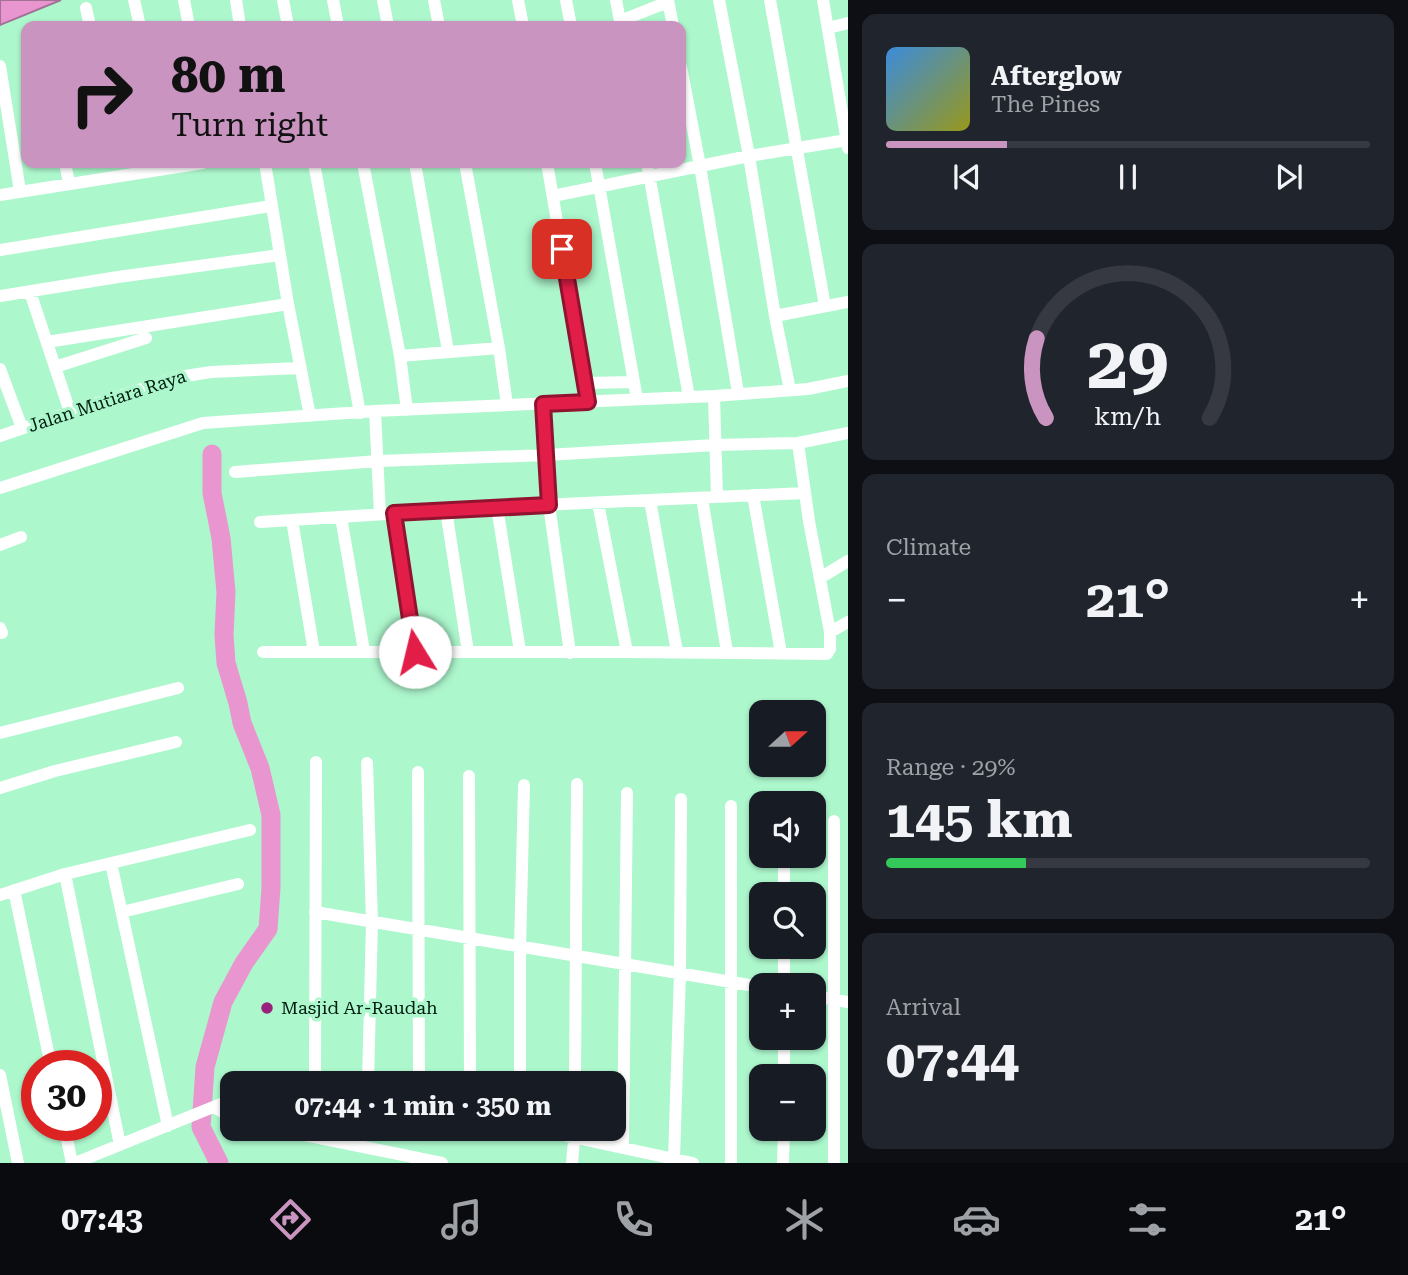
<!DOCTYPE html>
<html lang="en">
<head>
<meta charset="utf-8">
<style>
	body { margin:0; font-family:"Roboto Serif",serif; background:#20242c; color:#f1f3f6; height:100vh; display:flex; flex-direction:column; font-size:26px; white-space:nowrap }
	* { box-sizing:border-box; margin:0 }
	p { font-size:23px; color:#9ea1a6 }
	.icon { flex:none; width:38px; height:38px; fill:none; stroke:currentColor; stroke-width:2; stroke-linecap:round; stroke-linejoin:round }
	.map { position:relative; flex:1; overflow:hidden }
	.details { display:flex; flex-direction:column; gap:14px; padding:14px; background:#0d0f14; width:560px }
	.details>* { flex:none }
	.guide { position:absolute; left:21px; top:21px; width:665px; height:147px; border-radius:14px; box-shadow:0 2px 5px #0004; background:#c995c0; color:#111; overflow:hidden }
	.needle { width:46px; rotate:69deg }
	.buttons { position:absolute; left:749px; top:700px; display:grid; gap:14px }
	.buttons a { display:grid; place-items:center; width:77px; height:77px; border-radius:14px; background:#171b24; box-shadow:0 2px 5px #0004; font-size:35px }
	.speed { position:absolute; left:21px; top:1050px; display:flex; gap:14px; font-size:35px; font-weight:700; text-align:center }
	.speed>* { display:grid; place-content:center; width:91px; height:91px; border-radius:50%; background:#171b24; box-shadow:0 2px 5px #0004; line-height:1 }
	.speed .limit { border:10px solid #d22; background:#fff; color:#111 }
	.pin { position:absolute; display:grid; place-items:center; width:60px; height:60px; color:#fff; margin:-30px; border-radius:14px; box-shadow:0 4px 10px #0006 }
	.me { position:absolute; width:77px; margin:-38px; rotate:351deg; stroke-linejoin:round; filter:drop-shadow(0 0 5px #0008) }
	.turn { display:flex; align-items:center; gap:24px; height:147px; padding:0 35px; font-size:32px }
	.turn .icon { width:91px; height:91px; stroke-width:2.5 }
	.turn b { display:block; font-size:49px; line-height:60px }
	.big { font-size:52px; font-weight:700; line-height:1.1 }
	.details .card { flex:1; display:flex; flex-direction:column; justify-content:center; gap:10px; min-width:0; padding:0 24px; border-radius:14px; background:#20242c }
	.details .dial { align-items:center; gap:0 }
	.dial svg { height:182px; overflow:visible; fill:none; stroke:#363941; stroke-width:7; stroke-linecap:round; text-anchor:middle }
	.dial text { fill:#f1f3f6; stroke:none }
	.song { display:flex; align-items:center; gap:21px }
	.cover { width:84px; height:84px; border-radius:10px; background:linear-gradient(135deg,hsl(210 70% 55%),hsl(60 70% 35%)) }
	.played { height:7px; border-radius:4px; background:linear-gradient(90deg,#c995c0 25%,#363941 25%) }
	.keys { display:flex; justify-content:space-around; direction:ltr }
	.heat { display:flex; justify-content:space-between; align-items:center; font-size:38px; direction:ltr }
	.charge { height:10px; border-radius:5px; background:linear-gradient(90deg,#34c759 29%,#363941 0) }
	.trip { position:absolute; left:220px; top:1071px; width:406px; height:70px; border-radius:14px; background:#171b24; box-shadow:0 2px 5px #0004; font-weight:700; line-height:70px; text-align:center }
	.tab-bar { display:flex; height:112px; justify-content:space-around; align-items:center; background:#090b0e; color:#9ea1a6 }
	.tab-bar .icon { width:49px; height:49px }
	.tab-bar .selected { color:#c995c0 }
	.tab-bar b { font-size:32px; color:#f1f3f6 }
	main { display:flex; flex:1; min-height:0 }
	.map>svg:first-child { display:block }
	.water { fill:#e995cf; stroke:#a37196; stroke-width:2 }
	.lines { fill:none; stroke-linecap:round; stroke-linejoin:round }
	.river { stroke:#e995cf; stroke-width:19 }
	.minor { stroke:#fff; stroke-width:12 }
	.route-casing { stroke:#92132f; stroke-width:18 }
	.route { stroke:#e11d48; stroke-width:12 }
	.poi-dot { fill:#98227d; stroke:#adf7cd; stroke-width:2.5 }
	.labels { text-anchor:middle; stroke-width:7; stroke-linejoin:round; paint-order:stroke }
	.street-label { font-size:18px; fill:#011e10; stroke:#adf7cd }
	.poi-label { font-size:18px; fill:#011e10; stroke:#adf7cd; text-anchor:start }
</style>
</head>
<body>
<main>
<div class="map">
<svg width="848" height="1163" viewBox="0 0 848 1163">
	<rect width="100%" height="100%" fill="#adf7cd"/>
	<path class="water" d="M0,0H61L0,25Z"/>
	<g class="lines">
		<path class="river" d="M212,454V493L221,538L226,592L224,635L226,663L238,703L242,723L260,768L271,815V888L268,929L244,963L223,1002L205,1067L201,1127L219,1163"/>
		<path class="minor" d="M134,0L140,26
			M184,0L189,26
			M236,0L240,26
			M283,0L288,26
			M333,0L338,26
			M383,0L388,26
			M434,0L439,26
			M518,0L523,26
			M566,0L571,26
			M616,0L621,26
			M668,0L673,26
			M719,0L749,156L775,316L790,390
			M770,0L825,306
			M823,0L848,148
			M86,8L90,26
			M620,21L668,2
			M828,28L848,23
			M0,66L20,191
			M681,67L700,166L738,393
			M65,163L69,183
			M265,163L288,304L310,416
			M314,163L360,413
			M363,163L400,356L407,410
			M415,163L448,351
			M465,163L499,348L507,405
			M547,163L588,402
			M595,163L637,399
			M647,163L689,397
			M0,195L203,163
			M553,196L749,156L847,140
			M0,250L271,206
			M30,292L70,412
			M0,296L118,277L280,255
			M775,316L848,302
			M47,342L288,304
			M400,356L499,348
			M55,367L146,338
			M0,369L22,428
			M585,383L634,382
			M714,396L717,497
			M543,404L549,505L570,653
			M375,411L380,514
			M0,436L70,412L179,377L211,372L300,368
			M235,472L378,461L547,455L715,445L798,443L848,433
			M0,488L203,423L375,411L714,396L808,389L848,381
			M753,495L781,653
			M702,498L727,652
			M650,500L677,652
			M598,503L627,652
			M497,507L520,651
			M446,510L468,652
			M394,513L415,652
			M341,517L364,651
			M292,520L314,652
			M260,522L497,507L805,493
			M0,545L21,537
			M820,578L848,561
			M0,628L2,633
			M830,632L848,622
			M263,652H627L827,654L830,649V632L809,521L798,443
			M0,733L178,688
			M367,763L372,922L368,1083
			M418,772L419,1083
			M469,776L470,1083
			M0,788L55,771L176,742
			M731,806V1163
			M834,821V1163
			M111,863L168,1126
			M65,874L120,1145
			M14,890L51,1066
			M784,894V856
			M0,895L65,874L250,830
			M122,912L238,884
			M315,912L761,987
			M784,985V947
			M814,996L848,1002
			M0,1075L18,1163
			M784,1076V1038
			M278,1083L296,1080L317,1083
			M315,1083L316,762
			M520,1083V948L524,785
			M575,1083L577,784
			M214,1107L233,1118
			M64,1125L72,1163
			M275,1129L442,1163
			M535,1129L693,1163
			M623,1147L627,793
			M674,1159L680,973L681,799
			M75,1163L233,1099
			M572,1163L575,1129
			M783,1163L784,1129"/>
	</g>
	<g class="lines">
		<defs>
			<path id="route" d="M415,652L394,513L549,505L543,404L588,402L562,249"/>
		</defs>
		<use href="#route" class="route-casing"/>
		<use href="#route" class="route"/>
	</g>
	<circle class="poi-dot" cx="267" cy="1008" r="7"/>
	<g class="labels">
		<g class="street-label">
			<text transform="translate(107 401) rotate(-18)" y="6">Jalan Mutiara Raya</text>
		</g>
		<g class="poi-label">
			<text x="281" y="1014">Masjid Ar-Raudah</text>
		</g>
	</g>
</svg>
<div class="buttons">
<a><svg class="needle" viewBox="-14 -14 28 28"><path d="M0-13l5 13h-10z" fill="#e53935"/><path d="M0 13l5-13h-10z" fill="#9ea1a6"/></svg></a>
<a><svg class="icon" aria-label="sound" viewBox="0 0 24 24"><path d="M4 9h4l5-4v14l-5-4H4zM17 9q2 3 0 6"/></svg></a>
<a><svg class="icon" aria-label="search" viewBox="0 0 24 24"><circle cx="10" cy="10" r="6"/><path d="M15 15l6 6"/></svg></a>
<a>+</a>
<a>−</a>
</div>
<div class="speed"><div class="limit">30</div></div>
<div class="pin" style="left:562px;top:249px;background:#d93025"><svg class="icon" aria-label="arrive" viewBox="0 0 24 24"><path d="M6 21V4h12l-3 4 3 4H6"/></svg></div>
<svg class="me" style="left:415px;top:652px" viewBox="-20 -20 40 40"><circle r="19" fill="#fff"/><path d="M0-13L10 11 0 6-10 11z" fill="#e11d48"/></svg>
<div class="trip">07:44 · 1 min · 350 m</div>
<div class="guide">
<div class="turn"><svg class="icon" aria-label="right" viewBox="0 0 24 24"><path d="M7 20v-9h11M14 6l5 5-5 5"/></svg><div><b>80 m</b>Turn right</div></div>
</div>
</div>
<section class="details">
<div class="card">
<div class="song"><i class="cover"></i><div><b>Afterglow</b><p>The Pines</p></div></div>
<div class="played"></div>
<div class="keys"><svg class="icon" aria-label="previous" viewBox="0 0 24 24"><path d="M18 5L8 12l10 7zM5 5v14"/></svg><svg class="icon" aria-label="pause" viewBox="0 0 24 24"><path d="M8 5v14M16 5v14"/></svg><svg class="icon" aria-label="next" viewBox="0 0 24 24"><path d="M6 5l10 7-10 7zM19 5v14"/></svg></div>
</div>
<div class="card dial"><svg viewBox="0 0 100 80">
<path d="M14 69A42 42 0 1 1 86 69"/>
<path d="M14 69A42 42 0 0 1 10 34" stroke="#c995c0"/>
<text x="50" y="56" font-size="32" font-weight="700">29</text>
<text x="50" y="72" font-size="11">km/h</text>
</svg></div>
<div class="card"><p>Climate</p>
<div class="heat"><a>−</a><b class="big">21°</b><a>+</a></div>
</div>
<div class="card"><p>Range · 29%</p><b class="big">145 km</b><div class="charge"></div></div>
<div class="card"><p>Arrival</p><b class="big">07:44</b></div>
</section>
</main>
<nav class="tab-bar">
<b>07:43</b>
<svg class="icon selected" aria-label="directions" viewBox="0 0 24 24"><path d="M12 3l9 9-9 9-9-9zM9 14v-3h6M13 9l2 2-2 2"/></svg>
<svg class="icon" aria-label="music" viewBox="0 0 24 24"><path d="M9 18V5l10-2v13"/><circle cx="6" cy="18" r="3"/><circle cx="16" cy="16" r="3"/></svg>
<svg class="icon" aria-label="phone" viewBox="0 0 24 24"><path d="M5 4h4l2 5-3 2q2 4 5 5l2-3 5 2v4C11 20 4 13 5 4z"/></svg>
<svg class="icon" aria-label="climate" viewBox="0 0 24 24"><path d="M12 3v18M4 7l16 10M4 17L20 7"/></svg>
<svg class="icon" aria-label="car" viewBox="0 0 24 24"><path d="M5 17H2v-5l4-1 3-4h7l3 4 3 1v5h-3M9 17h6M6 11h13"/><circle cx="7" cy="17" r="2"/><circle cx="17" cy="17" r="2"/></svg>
<svg class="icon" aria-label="filters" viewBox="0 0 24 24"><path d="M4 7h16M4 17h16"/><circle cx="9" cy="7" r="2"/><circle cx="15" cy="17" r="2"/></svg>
<b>21°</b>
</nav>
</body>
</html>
